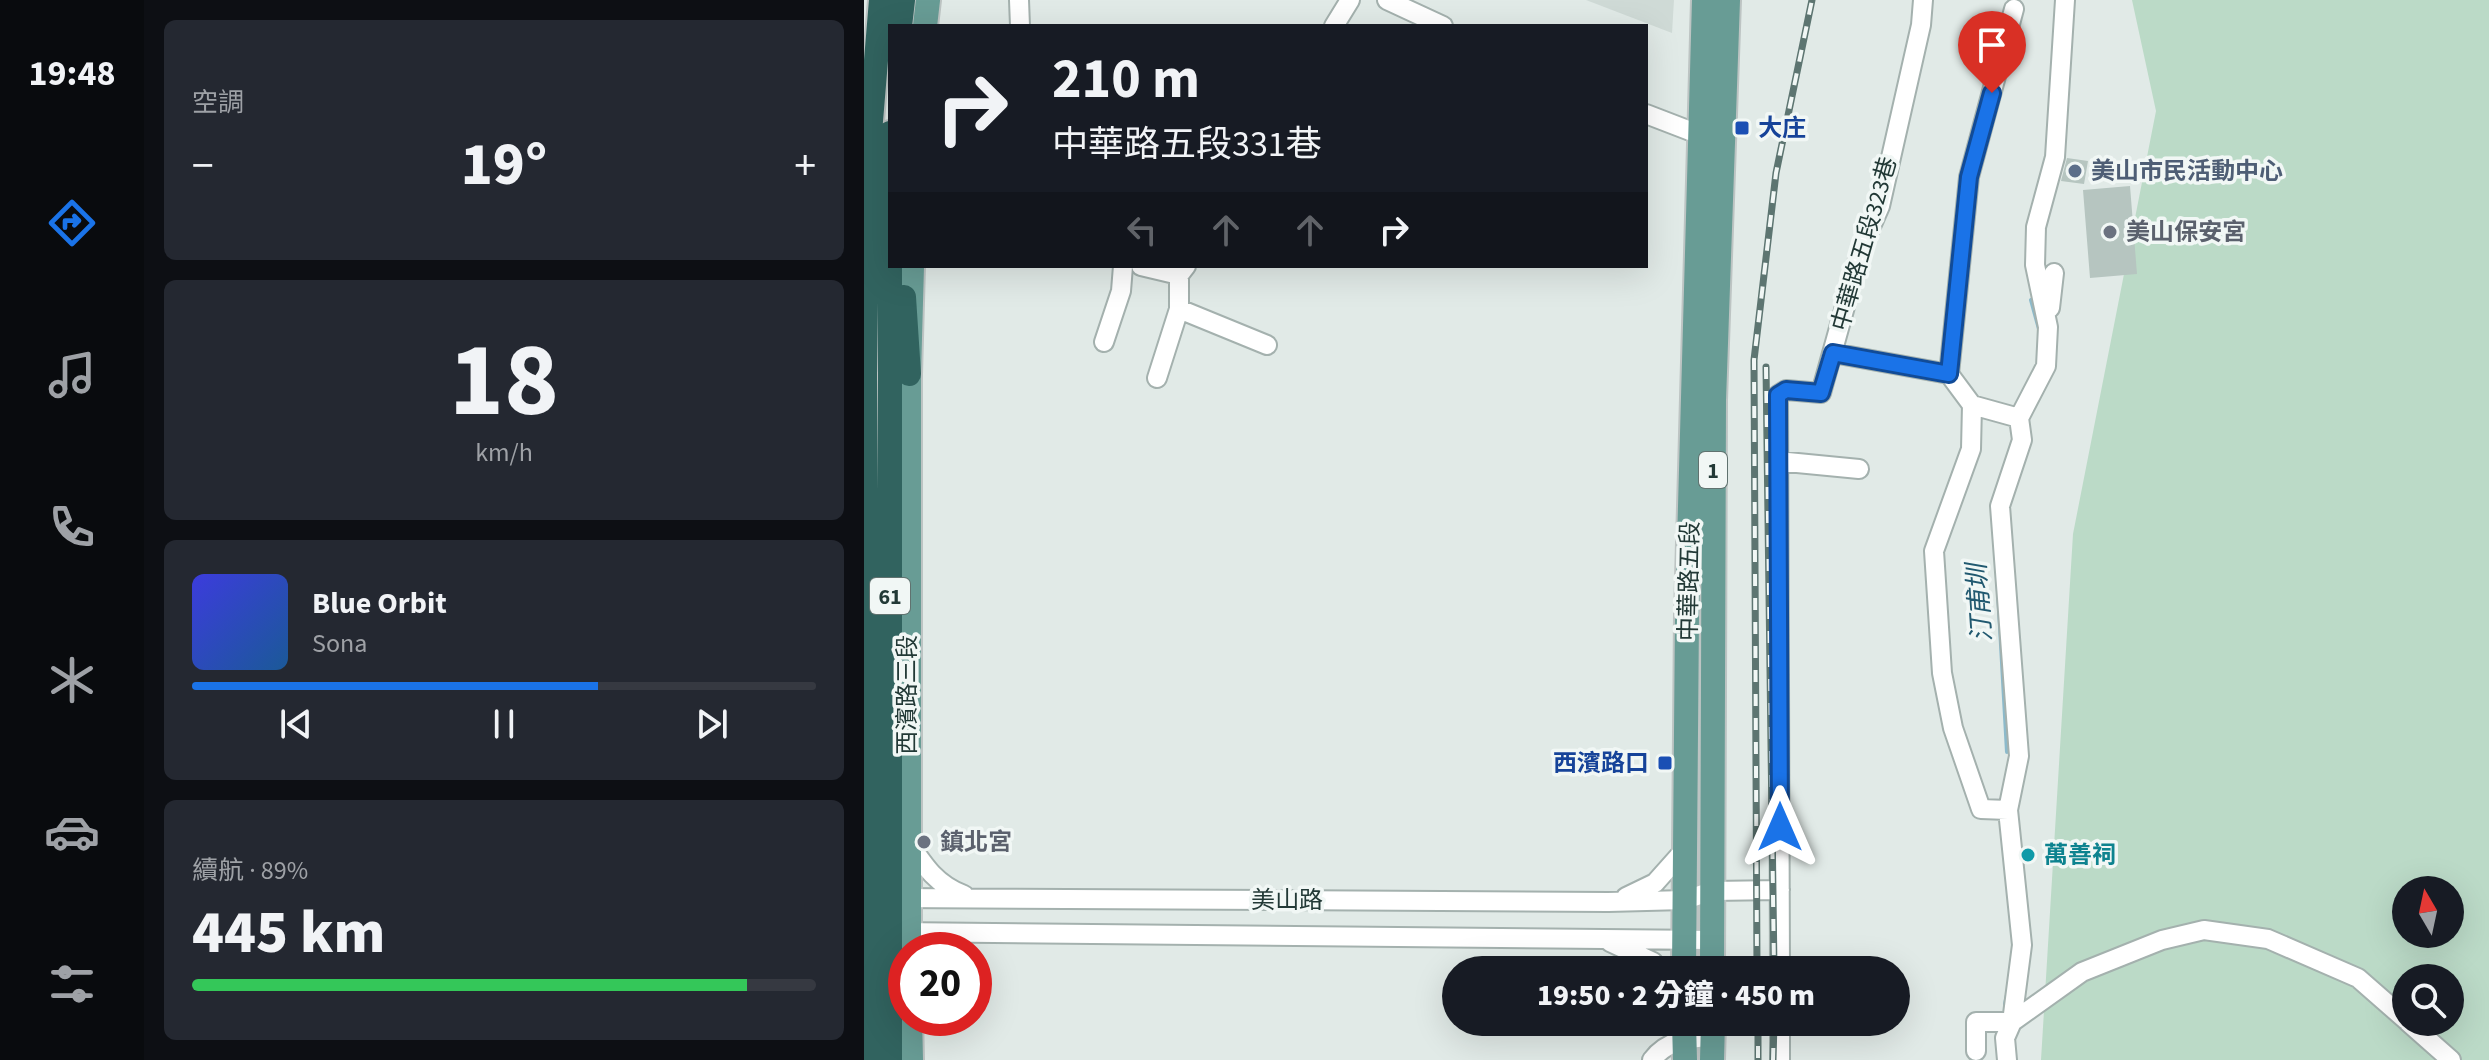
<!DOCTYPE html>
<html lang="zh-TW">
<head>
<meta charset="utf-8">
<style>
	body { margin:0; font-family:"Source Sans 3","Noto Sans TC",sans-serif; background:#242831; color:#f1f3f6; height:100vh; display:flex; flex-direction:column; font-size:30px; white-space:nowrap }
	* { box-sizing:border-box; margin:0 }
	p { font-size:26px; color:#9ea1a6 }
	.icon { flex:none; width:44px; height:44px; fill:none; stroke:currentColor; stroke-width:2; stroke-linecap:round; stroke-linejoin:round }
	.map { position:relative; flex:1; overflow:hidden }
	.drawer { display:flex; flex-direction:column; gap:20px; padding:20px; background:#0d0f14; width:720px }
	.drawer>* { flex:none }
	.hud { position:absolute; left:24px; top:24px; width:760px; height:244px; border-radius:0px; box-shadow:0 8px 32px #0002; background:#171b24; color:#f1f3f6; overflow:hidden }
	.needle { width:52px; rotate:351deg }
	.controls { position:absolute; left:1528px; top:876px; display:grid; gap:16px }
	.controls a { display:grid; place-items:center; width:72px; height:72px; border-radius:50%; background:#171b24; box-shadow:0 8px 32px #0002; font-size:40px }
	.speed { position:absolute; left:24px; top:932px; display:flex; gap:16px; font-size:40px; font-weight:700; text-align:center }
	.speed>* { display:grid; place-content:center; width:104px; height:104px; border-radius:50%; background:#171b24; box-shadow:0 8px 32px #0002; line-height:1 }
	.speed .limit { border:12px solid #d22; background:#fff; color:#111 }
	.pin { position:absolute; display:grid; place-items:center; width:68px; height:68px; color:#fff; margin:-82px -34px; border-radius:50% 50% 50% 0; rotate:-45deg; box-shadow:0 0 8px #0007 }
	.pin .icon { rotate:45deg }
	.me { position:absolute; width:88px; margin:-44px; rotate:0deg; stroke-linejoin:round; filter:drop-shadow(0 0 6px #0008) }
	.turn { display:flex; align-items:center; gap:28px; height:168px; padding:0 32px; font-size:36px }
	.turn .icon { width:104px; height:104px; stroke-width:2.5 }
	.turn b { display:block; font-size:56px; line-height:68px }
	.lanes { display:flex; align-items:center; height:76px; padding:0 32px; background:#0003; justify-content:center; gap:40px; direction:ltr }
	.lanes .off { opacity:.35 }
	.big { font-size:60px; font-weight:800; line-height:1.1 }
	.drawer .tile { flex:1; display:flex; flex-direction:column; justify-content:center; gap:12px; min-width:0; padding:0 28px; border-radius:12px; background:#242831 }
	.drawer .dial { align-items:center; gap:0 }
	.dial b { font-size:104px; line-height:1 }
	.song { display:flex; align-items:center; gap:24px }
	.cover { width:96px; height:96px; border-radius:12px; background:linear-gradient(135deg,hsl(240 70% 55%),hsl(210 70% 35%)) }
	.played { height:8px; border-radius:4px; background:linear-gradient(90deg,#1a73e8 65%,#363941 65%) }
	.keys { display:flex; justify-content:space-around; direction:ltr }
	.heat { display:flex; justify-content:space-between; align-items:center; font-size:44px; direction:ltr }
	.charge { height:12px; border-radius:6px; background:linear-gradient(90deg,#34c759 89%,#363941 0) }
	.trip { position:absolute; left:578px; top:956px; width:468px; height:80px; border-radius:40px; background:#171b24; box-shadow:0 8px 32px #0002; font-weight:800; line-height:80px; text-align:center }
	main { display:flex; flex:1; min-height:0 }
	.tab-bar { display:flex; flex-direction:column; width:144px; justify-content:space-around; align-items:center; background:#090b0e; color:#9ea1a6 }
	.tab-bar .icon { width:56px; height:56px }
	.tab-bar .selected { color:#1a73e8 }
	.tab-bar b { font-size:36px; color:#f1f3f6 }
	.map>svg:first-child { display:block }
	.built { fill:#cfdad6 }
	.green { fill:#bbdac7; fill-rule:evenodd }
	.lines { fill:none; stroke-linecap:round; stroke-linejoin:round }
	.stream { stroke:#8cbacb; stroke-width:4 }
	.building { fill:#b6c5c0 }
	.minor-casing { stroke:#a4b1ae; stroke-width:22 }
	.major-casing { stroke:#bdc4c3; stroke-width:28 }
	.highway-casing { stroke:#bdc4c3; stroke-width:28 }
	.minor { stroke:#fff; stroke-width:18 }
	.major { stroke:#689c95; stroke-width:24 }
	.highway { stroke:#31635f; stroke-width:24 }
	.rail-casing { stroke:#5d7571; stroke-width:7 }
	.rail { stroke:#f1f7f5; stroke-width:4; stroke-dasharray:12; stroke-linecap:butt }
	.route-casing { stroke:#114b97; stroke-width:20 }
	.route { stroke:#1a73e8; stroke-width:14 }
	.transit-dot { fill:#1a4fb4; stroke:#f1f7f5; stroke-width:3 }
	.service-dot { fill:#5c6f8a; stroke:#f1f7f5; stroke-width:3 }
	.worship-dot { fill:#6b7280; stroke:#f1f7f5; stroke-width:3 }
	.culture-dot { fill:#0f9aa8; stroke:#f1f7f5; stroke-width:3 }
	.labels { text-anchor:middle; stroke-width:7; stroke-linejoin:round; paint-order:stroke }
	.shield { fill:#f1f7f5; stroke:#60726f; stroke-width:2 }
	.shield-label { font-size:22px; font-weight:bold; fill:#223936 }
	.transit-label { font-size:24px; font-weight:bold; fill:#164399; stroke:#f1f7f5; text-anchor:start }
	.service-label { font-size:24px; font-weight:bold; fill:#4e5e75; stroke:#f1f7f5; text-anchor:start }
	.worship-label { font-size:24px; font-weight:bold; fill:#5b616d; stroke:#f1f7f5; text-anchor:start }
	.street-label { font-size:24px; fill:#223936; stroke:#f1f7f5 }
	.culture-label { font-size:24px; font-weight:bold; fill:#0d838f; stroke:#f1f7f5; text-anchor:start }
	.water-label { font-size:26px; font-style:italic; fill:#215970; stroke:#f1f7f5 }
</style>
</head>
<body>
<main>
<nav class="tab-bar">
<b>19:48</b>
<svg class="icon selected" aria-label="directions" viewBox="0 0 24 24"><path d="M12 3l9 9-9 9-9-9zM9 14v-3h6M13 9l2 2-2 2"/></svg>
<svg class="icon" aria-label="music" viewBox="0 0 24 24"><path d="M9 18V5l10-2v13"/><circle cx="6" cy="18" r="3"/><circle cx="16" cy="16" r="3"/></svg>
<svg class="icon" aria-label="phone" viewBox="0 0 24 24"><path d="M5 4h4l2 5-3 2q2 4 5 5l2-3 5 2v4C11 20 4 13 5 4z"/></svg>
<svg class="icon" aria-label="climate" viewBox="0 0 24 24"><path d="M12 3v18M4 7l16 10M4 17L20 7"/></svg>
<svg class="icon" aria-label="car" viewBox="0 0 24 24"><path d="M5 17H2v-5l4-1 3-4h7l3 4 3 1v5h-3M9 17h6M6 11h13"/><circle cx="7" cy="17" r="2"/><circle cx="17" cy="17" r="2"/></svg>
<svg class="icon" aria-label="filters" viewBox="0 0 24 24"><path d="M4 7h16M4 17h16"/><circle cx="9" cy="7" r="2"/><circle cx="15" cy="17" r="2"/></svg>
</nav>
<section class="drawer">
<div class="tile"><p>空調</p>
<div class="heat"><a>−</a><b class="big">19°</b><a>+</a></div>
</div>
<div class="tile dial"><b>18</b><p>km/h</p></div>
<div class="tile">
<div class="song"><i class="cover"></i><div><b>Blue Orbit</b><p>Sona</p></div></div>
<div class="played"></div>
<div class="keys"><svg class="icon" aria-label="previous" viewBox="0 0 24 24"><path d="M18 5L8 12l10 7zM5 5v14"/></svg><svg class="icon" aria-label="pause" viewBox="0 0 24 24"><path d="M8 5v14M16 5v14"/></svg><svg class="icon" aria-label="next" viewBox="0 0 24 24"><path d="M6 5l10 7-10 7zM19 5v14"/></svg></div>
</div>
<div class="tile"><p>續航 · 89%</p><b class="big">445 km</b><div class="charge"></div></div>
</section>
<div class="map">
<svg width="1625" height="1060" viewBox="0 0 1625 1060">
	<rect width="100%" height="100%" fill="#e1eae7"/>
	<path class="built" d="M722,0H810L808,33Z"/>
	<path class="green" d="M1268,0H1625V1060H1177L1209,534L1292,111ZM1542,890H1586V934H1542ZM1542,978H1586V1022H1542Z"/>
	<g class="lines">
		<path class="stream" d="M1167,300L1175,329
			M1129,502L1143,752
			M1141,1004L1143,995"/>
	</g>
	<path class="building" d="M1203,158L1224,161L1220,184L1197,181Z
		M1266,186L1273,274L1226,278L1219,190Z"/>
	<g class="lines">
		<defs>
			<path id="minor" d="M155,0L156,26
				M523,0L579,26
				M470,26L486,0
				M782,114L834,134H848
				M277,266L315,275
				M1186,308L1190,273
				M315,309L403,345
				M240,342L257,291L259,266
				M969,353L1085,374L1108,405L1107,449L1070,551L1078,673L1089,728L1117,809L1144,810
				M1085,374L1105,177L1150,9
				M293,378L315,309V275L322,266
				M1108,405L1155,418
				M913,461L995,469
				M45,843C61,867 73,885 100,895
				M762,897L791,883L824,846
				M32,898L744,902L821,900L848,891L916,890
				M32,932L847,940
				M746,942L789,962L796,970
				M916,970L914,395L922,390L957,393L997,249L1016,206L1057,25L1059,0
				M916,1022V1060
				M1148,1022L1158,945L1144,810L1155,756L1136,506L1158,440L1155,418L1182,366L1184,327L1171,265L1172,227L1191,157L1201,0
				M1544,1022L1587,1060
				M1112,1051V1022H1148
				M788,1060C803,1040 824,1038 848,1037
				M1143,1060L1141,1038L1148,1022L1218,972L1298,940L1340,930L1404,939L1494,978L1542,1020"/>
			<path id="major" d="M61,26L64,0
				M45,950V374L48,266
				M820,970L823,615L840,0
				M848,970L850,400L864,0
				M46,1018L47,1060
				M820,1022L821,1060
				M848,1060L849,1022"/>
			<path id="highway" d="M36,26L39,0
				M26,133V1060
				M40,297L45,374
				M7,1060L1,375L4,157L17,0"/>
		</defs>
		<use href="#minor" class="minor-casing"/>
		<use href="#major" class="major-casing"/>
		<use href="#highway" class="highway-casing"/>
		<use href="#minor" class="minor"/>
		<use href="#major" class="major"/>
		<use href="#highway" class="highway"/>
		<defs>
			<path id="rail" d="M902,367L910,970
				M893,970L890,360L912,173L948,0
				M894,1022V1060
				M909,1060L910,1022"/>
		</defs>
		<use href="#rail" class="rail-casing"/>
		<use href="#rail" class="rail"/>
	</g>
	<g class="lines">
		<defs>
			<path id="route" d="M916,827L914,395L922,390L957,393L969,353L1085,374L1105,177L1128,93"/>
		</defs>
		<use href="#route" class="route-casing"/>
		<use href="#route" class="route"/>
	</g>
	<g class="transit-dot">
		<rect x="870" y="120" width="16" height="16" rx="4"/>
		<rect x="793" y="755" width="16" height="16" rx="4"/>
	</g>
	<circle class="service-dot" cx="1211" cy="171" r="8"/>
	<g class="worship-dot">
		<circle cx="1246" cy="232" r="8"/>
		<circle cx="60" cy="842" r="8"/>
	</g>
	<circle class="culture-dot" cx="1164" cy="855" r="8"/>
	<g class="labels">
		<g class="shield">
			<rect x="835" y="452" width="28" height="36" rx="6"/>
			<rect x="6" y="578" width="40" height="36" rx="6"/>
		</g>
		<g class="shield-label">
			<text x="849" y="478">1</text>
			<text x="26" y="604">61</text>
		</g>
		<g class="transit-label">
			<text x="894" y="136">大庄</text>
			<text x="785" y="771" text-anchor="end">西濱路口</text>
		</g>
		<g class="service-label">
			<text x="1227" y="179">美山市民活動中心</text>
		</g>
		<g class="worship-label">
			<text x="1262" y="240">美山保安宮</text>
			<text x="76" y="850">鎮北宮</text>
		</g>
		<g class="street-label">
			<text transform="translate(1000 244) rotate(-74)" y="8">中華路五段323巷</text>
			<text transform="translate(825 581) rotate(-89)" y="8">中華路五段</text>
			<text transform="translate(43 695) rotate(-90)" y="8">西濱路三段</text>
			<text x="423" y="908">美山路</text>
		</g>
		<g class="culture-label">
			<text x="1180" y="863">萬善祠</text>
		</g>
		<g class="water-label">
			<text transform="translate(1115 603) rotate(-94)" y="9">汀甫圳</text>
		</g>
	</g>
</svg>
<div class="controls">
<a><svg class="needle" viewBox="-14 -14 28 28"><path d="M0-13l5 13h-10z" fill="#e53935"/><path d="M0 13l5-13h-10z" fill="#9ea1a6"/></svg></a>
<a><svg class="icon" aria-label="search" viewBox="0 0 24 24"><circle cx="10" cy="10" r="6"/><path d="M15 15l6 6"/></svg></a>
</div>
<div class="speed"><div class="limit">20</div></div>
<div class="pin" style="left:1128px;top:93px;background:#d93025"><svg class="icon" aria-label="arrive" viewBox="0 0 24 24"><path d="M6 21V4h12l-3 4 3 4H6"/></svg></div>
<svg class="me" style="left:916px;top:827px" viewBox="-20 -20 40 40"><path d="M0-17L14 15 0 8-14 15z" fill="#1a73e8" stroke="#fff" stroke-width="4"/></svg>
<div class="trip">19:50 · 2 分鐘 · 450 m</div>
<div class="hud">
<div class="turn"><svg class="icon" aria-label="right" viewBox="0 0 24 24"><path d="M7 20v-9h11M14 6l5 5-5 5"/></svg><div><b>210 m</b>中華路五段331巷</div></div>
<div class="lanes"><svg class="icon off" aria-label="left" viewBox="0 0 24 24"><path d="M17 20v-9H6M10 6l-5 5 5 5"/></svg><svg class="icon off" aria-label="ahead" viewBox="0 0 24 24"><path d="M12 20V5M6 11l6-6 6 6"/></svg><svg class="icon off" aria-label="ahead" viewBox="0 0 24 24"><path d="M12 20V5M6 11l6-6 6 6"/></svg><svg class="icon" aria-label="right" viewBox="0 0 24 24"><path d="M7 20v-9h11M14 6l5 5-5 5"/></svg></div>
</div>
</div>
</main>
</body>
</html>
